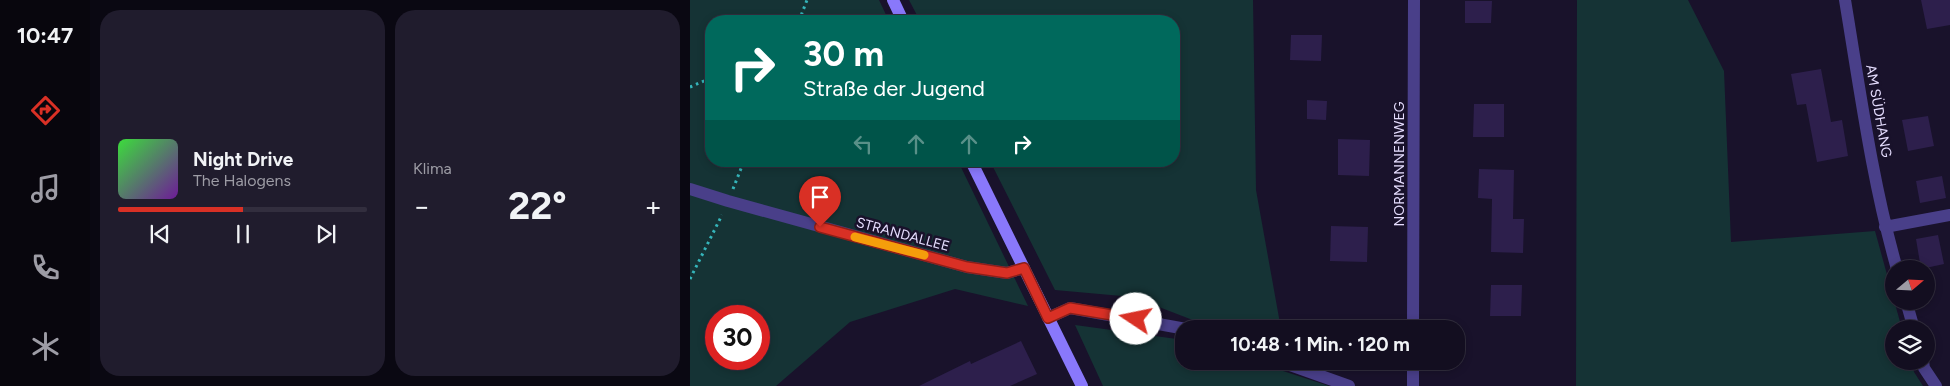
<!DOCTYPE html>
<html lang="de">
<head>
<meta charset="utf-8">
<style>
	body { margin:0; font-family:Figtree,sans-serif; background:#201c2d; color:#f1f3f6; height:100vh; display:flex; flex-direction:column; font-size:19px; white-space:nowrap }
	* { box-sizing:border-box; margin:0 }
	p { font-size:16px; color:#9d9ca5 }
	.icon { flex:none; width:28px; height:28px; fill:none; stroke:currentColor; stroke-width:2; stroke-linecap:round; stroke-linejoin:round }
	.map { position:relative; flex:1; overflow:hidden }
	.details { display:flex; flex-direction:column; gap:10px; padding:10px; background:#0a0812; width:600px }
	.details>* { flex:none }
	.hud { position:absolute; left:15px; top:15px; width:475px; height:152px; border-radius:20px; box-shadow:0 2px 8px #0003,0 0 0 1px #322e3e; background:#00695c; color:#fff; overflow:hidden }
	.needle { width:32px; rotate:71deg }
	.fabs { position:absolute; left:1195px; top:260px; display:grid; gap:10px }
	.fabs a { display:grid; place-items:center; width:50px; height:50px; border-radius:50%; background:#130e20; box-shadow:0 2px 8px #0003,0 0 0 1px #322e3e; font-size:25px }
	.speed { position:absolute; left:15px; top:305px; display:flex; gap:10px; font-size:25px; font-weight:700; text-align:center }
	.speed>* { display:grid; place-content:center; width:65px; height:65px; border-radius:50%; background:#130e20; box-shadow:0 2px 8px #0003,0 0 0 1px #322e3e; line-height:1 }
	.speed .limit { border:8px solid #d22; background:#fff; color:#111 }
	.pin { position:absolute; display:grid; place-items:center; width:42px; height:42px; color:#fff; margin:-51px -21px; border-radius:50% 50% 50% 0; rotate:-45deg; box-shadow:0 0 5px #0007 }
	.pin .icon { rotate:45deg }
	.me { position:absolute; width:55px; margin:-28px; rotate:281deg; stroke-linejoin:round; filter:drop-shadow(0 0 4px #0008) }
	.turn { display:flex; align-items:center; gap:18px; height:105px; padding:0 15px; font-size:22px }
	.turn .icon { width:65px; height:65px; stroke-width:2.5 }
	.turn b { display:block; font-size:35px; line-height:42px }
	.lanes { display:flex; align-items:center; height:48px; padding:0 15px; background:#0003; justify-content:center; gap:25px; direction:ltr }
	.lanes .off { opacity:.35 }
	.big { font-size:38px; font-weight:700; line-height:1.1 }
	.details .tile { flex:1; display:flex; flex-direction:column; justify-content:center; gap:8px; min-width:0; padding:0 18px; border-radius:20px; background:#201c2d }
	.song { display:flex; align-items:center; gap:15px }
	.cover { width:60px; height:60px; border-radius:8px; background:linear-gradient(135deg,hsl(120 70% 55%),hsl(280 70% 35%)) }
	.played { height:5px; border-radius:2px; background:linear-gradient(90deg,#d93025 50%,#322e3e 50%) }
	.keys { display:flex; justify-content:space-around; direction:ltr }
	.heat { display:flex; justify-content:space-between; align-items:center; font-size:28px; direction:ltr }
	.details .tiles { flex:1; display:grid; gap:10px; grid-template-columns:repeat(2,1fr) }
	.trip { position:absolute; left:485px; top:320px; width:290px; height:50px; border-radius:20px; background:#130e20; box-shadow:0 2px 8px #0003,0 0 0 1px #322e3e; font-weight:700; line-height:50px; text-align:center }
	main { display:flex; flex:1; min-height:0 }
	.tab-bar { display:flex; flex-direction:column; width:90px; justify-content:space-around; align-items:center; background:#08060d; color:#9d9ca5 }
	.tab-bar .icon { width:35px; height:35px }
	.tab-bar .current { color:#d93025 }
	.tab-bar b { font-size:22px; color:#f1f3f6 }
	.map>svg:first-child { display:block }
	.green { fill:#153335; fill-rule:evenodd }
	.building { fill:#2d1f4c }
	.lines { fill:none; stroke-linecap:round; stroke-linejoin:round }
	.path { stroke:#35b5ba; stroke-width:3; stroke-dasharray:2.5 4; stroke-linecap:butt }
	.street { stroke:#493f89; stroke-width:12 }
	.secondary { stroke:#8978fb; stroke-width:12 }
	.route-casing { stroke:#8d1f18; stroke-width:12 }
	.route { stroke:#d93025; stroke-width:9 }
	.slow { stroke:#f59e0b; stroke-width:9 }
	.labels { text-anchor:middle; stroke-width:5; stroke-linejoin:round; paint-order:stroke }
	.street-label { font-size:14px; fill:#e5ddfe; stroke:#19122b }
</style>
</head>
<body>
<main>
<nav class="tab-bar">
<b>10:47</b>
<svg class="icon current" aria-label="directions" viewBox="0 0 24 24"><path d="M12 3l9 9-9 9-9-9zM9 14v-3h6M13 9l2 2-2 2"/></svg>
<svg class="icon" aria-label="music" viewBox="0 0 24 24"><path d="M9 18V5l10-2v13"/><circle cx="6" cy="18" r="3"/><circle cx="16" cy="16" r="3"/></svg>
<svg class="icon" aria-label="phone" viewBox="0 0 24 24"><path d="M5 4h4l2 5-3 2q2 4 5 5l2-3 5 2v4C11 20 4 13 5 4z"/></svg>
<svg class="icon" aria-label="climate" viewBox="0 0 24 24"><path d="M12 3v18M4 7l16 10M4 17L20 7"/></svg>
</nav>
<section class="details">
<div class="tiles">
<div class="tile">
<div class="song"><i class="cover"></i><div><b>Night Drive</b><p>The Halogens</p></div></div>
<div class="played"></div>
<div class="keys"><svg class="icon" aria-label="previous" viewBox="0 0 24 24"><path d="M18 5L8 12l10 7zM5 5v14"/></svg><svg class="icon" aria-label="pause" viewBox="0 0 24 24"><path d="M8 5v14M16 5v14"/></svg><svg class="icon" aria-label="next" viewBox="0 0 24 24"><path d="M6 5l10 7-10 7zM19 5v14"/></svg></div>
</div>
<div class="tile"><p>Klima</p>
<div class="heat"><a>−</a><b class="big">22°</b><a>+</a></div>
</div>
</div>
</section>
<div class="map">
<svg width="1260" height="386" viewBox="0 0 1260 386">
	<rect width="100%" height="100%" fill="#19122b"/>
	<path class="green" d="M0,0H189L199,21H21V161H268L338,306L265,289L160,322L86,386H0ZM26,316H69V359H26Z
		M219,0H563L566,190L591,329H526L443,297L365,290L300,161H484V21H230Z
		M887,0H998L1034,71L1041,242L1185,231L1212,329H1204V361H1221L1224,372L1233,386H886Z
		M385,325L494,340V361H562L639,386H413Z"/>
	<path class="building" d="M1231,0H1260V25L1237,29Z
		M775,1H802L801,23H775Z
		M601,35H632L631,61L600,60Z
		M1131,69L1141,122L1152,120L1158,156L1127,162L1116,104L1107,105L1101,74Z
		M617,100L637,101L636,120L617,119Z
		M784,104H814V137H783Z
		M1238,116L1244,146L1218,151L1212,120Z
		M648,139L680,140L679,176L648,175Z
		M789,169L824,170L823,219H834L833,253L801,252L802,199L788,198Z
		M1252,176L1256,198L1230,203L1226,181Z
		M641,226L678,227L677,262L640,261Z
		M1248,235L1254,264L1231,269L1226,239Z
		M801,285H832L831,316H800Z
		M331,341L347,374L320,386H229L280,361L281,364Z"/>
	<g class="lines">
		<path class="path" d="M109,21L117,0
			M181,21L194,18
			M0,87L21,78
			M43,189L54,161
			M0,279L32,215"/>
		<path class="street" d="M1155,0C1170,90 1182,181 1207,269
			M0,189L38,201L277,267L317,273L334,268
			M1195,227L1260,215
			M1216,301L1224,329
			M358,318L380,308L496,329
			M723,329L724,0
			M589,361L659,386
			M1233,361L1234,368L1246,386
			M723,386V361"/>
		<path class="secondary" d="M203,0L213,21
			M281,161L392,386"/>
	</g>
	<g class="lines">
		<defs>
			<path id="route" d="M130,227L277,267L317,273L334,268L358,318L380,308L446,319"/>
		</defs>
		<use href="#route" class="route-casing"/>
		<use href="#route" class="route"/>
		<path class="slow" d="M165,237L234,255"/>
	</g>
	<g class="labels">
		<g class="street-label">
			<text transform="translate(1189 111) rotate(80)" y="5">AM SÜDHANG</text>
			<text transform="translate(709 164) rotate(-90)" y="5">NORMANNENWEG</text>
			<text transform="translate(213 234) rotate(15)" y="5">STRANDALLEE</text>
		</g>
	</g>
</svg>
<div class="fabs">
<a><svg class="needle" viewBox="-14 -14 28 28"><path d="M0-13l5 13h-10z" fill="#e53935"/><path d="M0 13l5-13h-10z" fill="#9d9ca5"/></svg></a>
<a><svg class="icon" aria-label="layers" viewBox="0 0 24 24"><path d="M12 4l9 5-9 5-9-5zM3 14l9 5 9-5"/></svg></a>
</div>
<div class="speed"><div class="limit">30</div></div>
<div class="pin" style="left:130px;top:227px;background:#d93025"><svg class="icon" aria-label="arrive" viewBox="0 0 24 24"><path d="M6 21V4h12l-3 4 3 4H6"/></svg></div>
<svg class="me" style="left:446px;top:319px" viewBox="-20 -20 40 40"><circle r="19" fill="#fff"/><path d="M0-13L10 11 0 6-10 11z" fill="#d93025"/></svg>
<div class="trip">10:48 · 1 Min. · 120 m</div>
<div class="hud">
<div class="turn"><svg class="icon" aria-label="right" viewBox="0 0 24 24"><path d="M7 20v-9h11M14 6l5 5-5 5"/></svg><div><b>30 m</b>Straße der Jugend</div></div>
<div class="lanes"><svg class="icon off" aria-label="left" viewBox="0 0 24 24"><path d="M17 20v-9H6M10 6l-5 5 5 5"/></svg><svg class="icon off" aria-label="ahead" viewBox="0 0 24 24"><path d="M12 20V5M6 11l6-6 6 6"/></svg><svg class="icon off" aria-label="ahead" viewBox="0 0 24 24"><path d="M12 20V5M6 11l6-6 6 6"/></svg><svg class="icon" aria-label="right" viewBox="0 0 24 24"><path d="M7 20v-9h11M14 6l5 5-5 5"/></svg></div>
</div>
</div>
</main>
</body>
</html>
